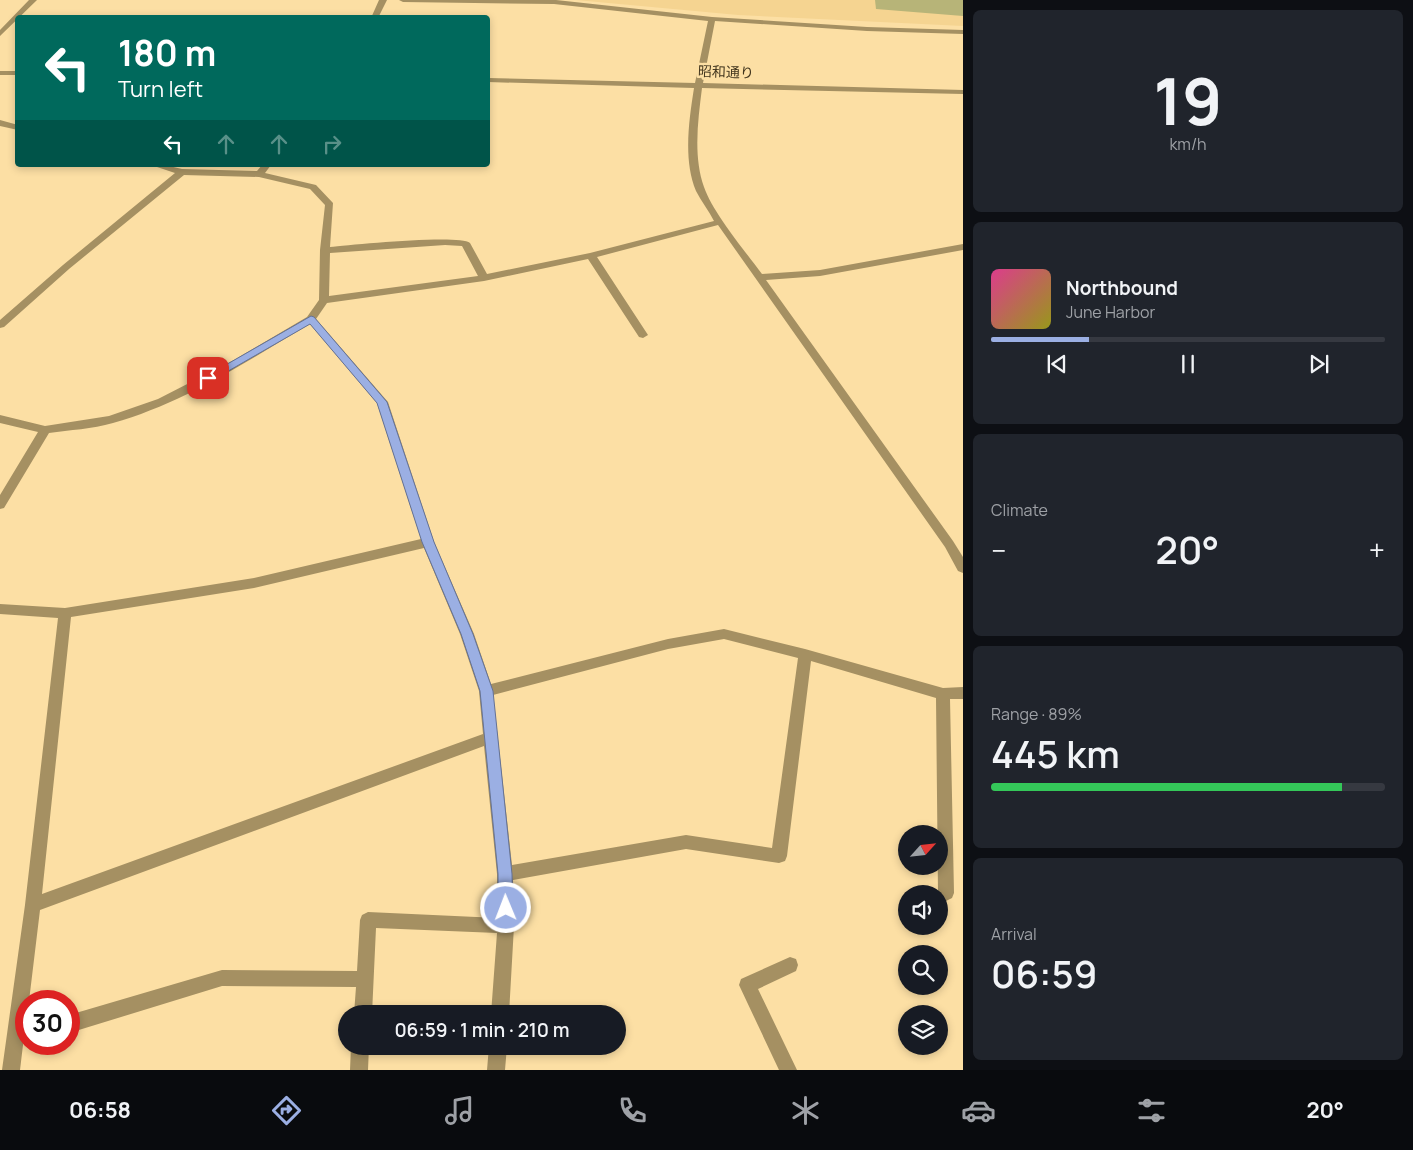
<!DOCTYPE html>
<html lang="en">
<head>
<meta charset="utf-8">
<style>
	body { margin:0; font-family:Manrope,"Noto Sans JP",sans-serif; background:#20242c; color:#f1f3f6; height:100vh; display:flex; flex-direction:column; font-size:19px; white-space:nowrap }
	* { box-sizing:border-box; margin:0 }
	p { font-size:16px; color:#9ea1a6 }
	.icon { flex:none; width:28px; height:28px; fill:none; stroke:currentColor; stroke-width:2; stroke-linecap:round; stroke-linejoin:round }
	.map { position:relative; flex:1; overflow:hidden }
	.sheet { display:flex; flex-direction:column; gap:10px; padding:10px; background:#0d0f14; width:450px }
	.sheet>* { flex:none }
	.top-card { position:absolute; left:15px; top:15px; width:475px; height:152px; border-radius:5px; box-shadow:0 2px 8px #0003; background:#00695c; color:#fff; overflow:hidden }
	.needle { width:32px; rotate:63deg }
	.controls { position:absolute; left:898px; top:825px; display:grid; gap:10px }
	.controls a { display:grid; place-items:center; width:50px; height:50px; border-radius:50%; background:#171b24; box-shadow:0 2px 8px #0003; font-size:25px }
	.speed { position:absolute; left:15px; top:990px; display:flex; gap:10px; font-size:25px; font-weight:700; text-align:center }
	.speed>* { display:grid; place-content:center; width:65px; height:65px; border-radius:50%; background:#171b24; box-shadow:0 2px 8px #0003; line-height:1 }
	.speed .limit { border:8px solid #d22; background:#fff; color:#111 }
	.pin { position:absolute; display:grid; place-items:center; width:42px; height:42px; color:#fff; margin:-21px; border-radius:10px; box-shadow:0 2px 8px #0006 }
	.me { position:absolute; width:55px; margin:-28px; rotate:359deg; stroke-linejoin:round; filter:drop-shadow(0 0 4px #0008) }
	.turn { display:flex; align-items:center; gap:18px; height:105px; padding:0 20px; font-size:22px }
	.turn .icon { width:65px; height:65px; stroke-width:2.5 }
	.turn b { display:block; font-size:35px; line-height:42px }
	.lanes { display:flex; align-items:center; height:48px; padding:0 20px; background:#0003; justify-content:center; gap:25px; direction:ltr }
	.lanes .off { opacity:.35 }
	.big { font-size:38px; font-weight:600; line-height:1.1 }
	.sheet .card { flex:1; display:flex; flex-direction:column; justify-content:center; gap:8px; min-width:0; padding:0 18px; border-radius:8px; background:#20242c }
	.sheet .dial { align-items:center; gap:0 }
	.dial b { font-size:65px; line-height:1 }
	.song { display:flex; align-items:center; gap:15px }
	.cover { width:60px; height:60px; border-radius:8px; background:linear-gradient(135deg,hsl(330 70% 55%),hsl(60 70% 35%)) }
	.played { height:5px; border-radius:2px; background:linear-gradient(90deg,#9bafe3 25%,#363941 25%) }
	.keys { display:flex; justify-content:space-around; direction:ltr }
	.heat { display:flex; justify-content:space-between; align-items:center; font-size:28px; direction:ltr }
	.charge { height:8px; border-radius:4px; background:linear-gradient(90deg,#34c759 89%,#363941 0) }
	.trip { position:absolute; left:338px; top:1005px; width:288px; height:50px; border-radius:25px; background:#171b24; box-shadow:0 2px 8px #0003; font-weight:600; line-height:50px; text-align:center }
	.dock { display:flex; height:80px; justify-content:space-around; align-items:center; background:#090b0e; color:#9ea1a6 }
	.dock .icon { width:35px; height:35px }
	.dock .on { color:#9bafe3 }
	.dock b { font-size:22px; color:#f1f3f6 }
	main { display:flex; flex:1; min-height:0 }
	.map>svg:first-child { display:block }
	.built { fill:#f5d491 }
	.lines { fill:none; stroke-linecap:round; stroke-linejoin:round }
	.minor { fill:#a59062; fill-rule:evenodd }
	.wall { fill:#b7b478 }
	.route { fill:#9bafe3; stroke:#657294 }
	.labels { text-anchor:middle; stroke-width:5; stroke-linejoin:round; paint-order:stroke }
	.far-street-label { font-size:14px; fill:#41351d; stroke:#fcdfa4 }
</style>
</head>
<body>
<main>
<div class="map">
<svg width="963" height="1070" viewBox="0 0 963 1070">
	<rect width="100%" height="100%" fill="#fcdfa4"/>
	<path class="built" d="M576,0H963V26L738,15Z"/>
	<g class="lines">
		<path class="minor" d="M29,0H37L0,36V30Z
			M379,0H387L378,18H371Z
			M399,0H556L712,17L867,27L963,30V34L867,31L715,21L703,83L963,90V94L702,88C698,120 693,156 704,187C713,213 745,251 762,274L820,270L963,244V250L820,276L766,280L953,541L963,557V573L958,571L945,547L718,225L597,257L648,335L643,338L639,337L588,259L484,281L327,303L316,319L388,402L434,542L474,634L491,684L668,639L724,629L805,649L943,688L963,687V699H950L954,893L952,898L946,901L940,898L938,893L936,698L811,661L787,856L785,861L779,863L686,849L513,880L514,926L509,1014H491L497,933L376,928L372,1014H354L356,987L222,986L69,1033V1015L222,970L357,971L360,920L362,915L368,912L498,918L497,874L484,746L40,910L29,1001H26V1020L20,1070H2L25,905L58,618L0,614V604L65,608L254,578L421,539L377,403L310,324C247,361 184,403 113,423C92,429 70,430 49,433L4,508L0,509V495L38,432L0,423V415L45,426L109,416L158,399L234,360L307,317L319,300L320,250L325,205L310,189L259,177L184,175L69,269L4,327L0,328V320L63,265L175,173L151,165H165L182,169L257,171L262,165H271L265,173L316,185L333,203L330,247C351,245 459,234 470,243L487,274L590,253L714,221C709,211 701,201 696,191C683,160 689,120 694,88L488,82V78L695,83L708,21L554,4L403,2ZM445,245L462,246L478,276L329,296L330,253ZM424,548L460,634L479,691L483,734L42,894L71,617L254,588ZM724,639L798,658L772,848L686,835L512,865L493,695L668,649Z
			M0,71H18V75H0Z
			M0,120L18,125V130L0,126Z
			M790,957L796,959L798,965L796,971L758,989L797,1070H779L739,985L741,979Z
			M351,1046H369L368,1070H350Z
			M489,1046H507L505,1070H487Z"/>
	</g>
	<path class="wall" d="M875,0H963V16L876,9Z"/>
	<path class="route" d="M311,316L314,317L387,402L434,542L473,634L493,691L512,874L513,908L511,913L506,915L501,913L498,908V874L480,691L461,634L422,542L377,403L310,324L211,381H208L203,378Z"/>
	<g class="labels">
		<g class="far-street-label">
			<text transform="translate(726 72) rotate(2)" y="5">昭和通り</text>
		</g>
	</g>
</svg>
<div class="controls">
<a><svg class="needle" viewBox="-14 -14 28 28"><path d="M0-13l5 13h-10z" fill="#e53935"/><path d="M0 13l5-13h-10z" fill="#9ea1a6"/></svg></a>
<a><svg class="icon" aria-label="sound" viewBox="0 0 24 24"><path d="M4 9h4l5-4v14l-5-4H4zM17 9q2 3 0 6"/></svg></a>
<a><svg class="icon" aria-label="search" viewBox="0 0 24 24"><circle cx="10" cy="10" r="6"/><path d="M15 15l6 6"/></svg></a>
<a><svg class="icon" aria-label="layers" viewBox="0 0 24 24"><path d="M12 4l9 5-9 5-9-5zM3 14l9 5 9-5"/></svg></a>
</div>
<div class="speed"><div class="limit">30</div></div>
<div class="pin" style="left:208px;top:378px;background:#d93025"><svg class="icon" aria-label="arrive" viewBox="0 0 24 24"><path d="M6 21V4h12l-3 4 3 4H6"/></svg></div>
<svg class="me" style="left:506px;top:908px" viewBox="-20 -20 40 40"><circle r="17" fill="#9bafe3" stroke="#fff" stroke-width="3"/><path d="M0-11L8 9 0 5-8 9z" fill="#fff"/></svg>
<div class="trip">06:59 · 1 min · 210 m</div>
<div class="top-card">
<div class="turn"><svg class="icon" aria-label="left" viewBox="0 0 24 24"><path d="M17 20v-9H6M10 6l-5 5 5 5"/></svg><div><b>180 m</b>Turn left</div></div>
<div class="lanes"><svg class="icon" aria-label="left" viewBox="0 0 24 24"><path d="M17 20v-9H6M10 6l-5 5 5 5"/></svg><svg class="icon off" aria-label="ahead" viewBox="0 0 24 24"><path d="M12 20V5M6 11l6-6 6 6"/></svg><svg class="icon off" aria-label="ahead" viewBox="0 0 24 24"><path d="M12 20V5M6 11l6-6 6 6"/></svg><svg class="icon off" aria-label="right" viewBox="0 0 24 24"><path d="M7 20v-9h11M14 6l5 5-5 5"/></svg></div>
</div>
</div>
<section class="sheet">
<div class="card dial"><b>19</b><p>km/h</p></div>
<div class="card">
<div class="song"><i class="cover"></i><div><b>Northbound</b><p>June Harbor</p></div></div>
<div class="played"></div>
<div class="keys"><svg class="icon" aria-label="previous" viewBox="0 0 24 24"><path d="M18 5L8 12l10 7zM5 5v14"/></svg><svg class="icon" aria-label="pause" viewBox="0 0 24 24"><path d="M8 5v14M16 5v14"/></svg><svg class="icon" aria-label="next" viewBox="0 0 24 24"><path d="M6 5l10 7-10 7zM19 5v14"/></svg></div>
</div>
<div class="card"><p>Climate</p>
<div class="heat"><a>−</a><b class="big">20°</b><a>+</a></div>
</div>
<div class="card"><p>Range · 89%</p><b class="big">445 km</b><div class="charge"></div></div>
<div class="card"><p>Arrival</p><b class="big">06:59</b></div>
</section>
</main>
<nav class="dock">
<b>06:58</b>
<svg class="icon on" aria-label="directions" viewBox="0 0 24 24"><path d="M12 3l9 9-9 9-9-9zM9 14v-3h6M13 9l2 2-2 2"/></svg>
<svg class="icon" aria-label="music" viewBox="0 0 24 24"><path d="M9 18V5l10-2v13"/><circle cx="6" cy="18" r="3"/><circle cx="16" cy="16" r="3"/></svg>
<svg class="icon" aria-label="phone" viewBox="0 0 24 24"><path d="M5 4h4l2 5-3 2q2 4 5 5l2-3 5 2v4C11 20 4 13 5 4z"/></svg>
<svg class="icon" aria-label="climate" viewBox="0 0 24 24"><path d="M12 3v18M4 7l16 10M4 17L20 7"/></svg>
<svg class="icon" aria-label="car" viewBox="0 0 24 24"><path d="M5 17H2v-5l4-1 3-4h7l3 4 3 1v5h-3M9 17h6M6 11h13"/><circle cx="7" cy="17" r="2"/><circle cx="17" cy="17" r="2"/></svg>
<svg class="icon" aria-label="filters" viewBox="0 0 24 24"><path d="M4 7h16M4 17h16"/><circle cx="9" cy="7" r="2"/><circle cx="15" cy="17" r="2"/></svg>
<b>20°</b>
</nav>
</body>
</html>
